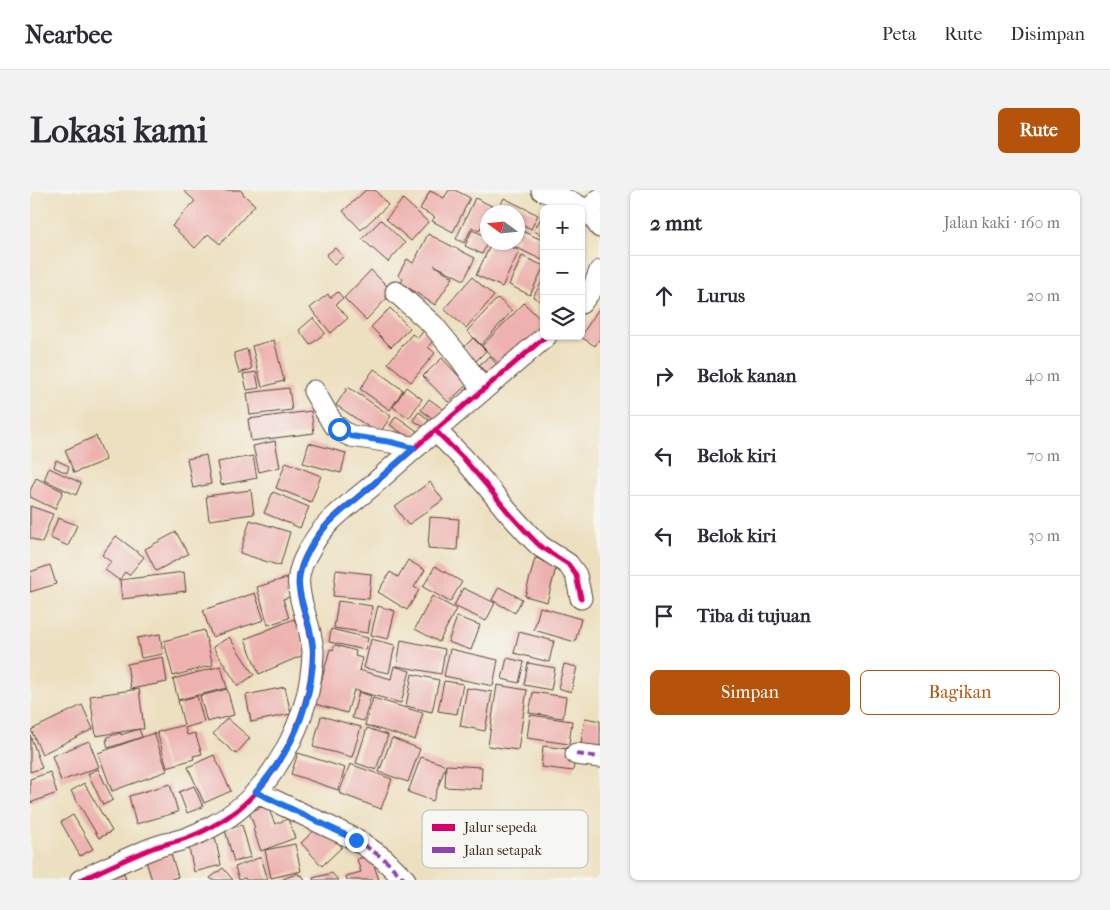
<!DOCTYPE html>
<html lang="id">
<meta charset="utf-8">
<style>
:root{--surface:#fff;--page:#f2f2f3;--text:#2b2b33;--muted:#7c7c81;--line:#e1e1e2;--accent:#b45309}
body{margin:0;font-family:"IM FELL French Canon",serif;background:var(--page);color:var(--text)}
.controls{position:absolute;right:15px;top:15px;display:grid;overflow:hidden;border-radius:8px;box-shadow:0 1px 4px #0004}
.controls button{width:45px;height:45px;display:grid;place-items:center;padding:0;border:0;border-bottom:1px solid var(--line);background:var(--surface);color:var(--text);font:25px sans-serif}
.compass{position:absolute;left:450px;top:15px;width:45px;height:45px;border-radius:50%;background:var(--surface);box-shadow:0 1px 4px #0004;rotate:285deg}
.stop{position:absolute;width:15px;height:15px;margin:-11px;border:4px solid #1a73e8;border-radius:50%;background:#fff}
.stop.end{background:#1a73e8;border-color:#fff;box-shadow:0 1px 5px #0008}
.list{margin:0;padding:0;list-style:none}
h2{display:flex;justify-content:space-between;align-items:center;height:65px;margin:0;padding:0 20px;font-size:21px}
h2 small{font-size:16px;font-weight:400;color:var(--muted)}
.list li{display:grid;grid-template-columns:32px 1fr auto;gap:15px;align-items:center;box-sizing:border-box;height:80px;padding:0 20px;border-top:1px solid var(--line)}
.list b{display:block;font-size:19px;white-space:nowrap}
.list em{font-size:16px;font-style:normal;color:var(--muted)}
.actions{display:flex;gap:10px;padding:15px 20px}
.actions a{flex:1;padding:11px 0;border:1px solid var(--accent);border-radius:8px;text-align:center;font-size:18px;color:var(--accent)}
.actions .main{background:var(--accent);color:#fff}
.icon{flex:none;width:28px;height:28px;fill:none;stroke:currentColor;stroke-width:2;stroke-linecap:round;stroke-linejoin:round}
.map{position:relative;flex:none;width:570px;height:690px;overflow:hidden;border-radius:8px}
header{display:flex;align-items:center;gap:30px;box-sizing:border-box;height:70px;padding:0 25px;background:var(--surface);border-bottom:1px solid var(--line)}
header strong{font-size:24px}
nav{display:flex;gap:28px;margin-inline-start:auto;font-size:18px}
.intro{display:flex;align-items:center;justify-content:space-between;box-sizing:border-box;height:120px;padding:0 30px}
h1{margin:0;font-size:35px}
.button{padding:12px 22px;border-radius:8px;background:var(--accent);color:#fff;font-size:18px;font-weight:700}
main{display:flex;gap:30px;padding:0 30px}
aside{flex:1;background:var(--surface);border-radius:8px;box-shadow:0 1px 4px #0004}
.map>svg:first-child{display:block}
.building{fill:#edb2af}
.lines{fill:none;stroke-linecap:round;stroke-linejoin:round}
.street-casing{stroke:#564536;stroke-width:23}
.street{stroke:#fff;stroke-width:21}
.quiet{stroke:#8e44ad;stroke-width:4;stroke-dasharray:8 4;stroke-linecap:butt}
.cycleway-casing{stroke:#f6f6f2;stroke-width:8}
.cycleway{stroke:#d6006c;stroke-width:5}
.route{stroke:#1a73e8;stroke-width:6}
.key{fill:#f6f6f2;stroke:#beb9b2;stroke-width:1}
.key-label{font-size:14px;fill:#3b2a1e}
</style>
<header>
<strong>Nearbee</strong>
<nav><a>Peta</a><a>Rute</a><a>Disimpan</a></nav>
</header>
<div class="intro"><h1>Lokasi kami</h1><a class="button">Rute</a></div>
<main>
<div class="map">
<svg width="570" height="690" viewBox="0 0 570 690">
<rect width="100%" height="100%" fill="#f6f6f2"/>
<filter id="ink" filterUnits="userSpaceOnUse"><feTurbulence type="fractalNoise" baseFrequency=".02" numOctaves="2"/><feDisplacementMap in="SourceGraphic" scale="10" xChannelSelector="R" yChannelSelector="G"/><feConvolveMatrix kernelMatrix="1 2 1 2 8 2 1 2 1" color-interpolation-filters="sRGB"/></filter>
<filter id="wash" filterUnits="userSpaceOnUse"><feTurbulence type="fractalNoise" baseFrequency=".0096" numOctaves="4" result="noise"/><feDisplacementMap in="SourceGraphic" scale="20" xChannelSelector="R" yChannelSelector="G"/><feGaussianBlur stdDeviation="1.12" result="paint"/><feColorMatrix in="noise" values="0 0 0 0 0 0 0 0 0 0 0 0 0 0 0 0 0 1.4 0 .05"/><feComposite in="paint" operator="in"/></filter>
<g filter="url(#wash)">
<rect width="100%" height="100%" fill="#ede0c0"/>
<g id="blocks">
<path class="building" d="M153 0H210L213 3V4L225 15 190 54 178 44 165 58 142 36 165 11Z
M336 0H345L358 15 331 40 313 21Z
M419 0H425L440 8 423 42 402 31 405 27 390 19 400 1 414 8Z
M445 8 462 16 459 22H458V25L449 41 442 37 434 53 426 49Z
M474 8 508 25 501 39 488 32V22H467Z
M373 9 398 32 381 51 356 29Z
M514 22V46L504 41Z
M351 30 375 53 358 72 332 49Z
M488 39 514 51V71L475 52H488Z
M442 40 458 47V52L452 64 435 56Z
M398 44 445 68 434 90 404 75 423 87 405 115 371 93 373 89 368 85 377 69 383 73 388 66H387Z
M462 52H472L489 61 472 97 446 85Z
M305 58 313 67 304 75 296 65Z
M492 66 514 76 500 105 479 95Z
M341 80 363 102 336 130 314 108Z
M442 87 464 106 436 138 414 119Z
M514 88V113L503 107Z
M308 102 313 108 306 114 318 128 301 143 280 118 298 104 300 108Z
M468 108 482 121 451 155 437 141Z
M494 113 514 133V138L473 178 452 156Z
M570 117V148L565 156 551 147V146Z
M360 118 380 138 361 157 341 137Z
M283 128 295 143 280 155 269 140Z
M395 139 406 147 398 157 405 163 381 192 358 173 382 144 388 148Z
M443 148 456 161 446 171 433 158Z
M244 150 254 191 232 197 222 156Z
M217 159 222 179 209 183 204 163Z
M460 166 470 179 459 187 449 175Z
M412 168 437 195 418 212 393 186Z
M344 179 373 200 360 220 330 199Z
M226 182 229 198 217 200 213 184Z
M318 197 361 226 349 244 306 215Z
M376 197 392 209 379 228 363 217Z
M259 198 262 220 220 225 217 203Z
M399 209 413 219 405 230 391 220Z
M281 221 284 243 221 251 218 229Z
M389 222 399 230 394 237 383 230Z
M366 226 387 241 381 249 360 235Z
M66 246 76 270 44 283 35 260Z
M245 251 250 277 229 282 223 256Z
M279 253 316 263 311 283 273 273Z
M176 265 181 294 163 298 157 269Z
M223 266 227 288 191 295 187 272Z
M26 270 39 276 37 283 24 277Z
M256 272 291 286 281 312 246 298Z
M19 278 51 293 46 305 14 290Z
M6 288 33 301 25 319 0 307V301Z
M400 292 413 310 378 335 365 317Z
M221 300 224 324 179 330 176 306Z
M243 302 279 317 270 338 234 323Z
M0 316 23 324 12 353 0 348Z
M400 327 429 329 427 360 398 358Z
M28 328 47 335 38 356 20 348Z
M220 330 260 342 250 376 210 363Z
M146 342 158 364 126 381 115 359Z
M86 346 114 367 99 385 95 382 89 390 75 380 81 372 72 365Z
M505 368 527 374 517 412 495 406Z
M378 370 395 380 384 397 389 400 377 420 348 402 360 382 368 387Z
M20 375 26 394 0 402V382Z
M405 376 432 392 420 412 393 397Z
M306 380 341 384 339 409 303 406Z
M154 382 156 401 92 409 90 390Z
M260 387 266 405 253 409 259 428 238 435 227 397Z
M469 397 492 409 485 423 462 410Z
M433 398 465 413 456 431 424 416Z
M225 403 234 430 182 447 173 420Z
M402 406 426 419 409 452 385 439Z
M308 411 342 416 338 443 304 438Z
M348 416 365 421 358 449 341 445Z
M510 417 551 429 545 452 504 440Z
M427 427 450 435 441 460 418 452Z
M264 429 278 463 229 484 215 449Z
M301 439 338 448 335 460 299 452Z
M174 440 183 475 143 486 134 451Z
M489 442 524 451 519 472 484 463Z
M130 444 133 464 111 468 107 448Z
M199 447 224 485 208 496 183 457Z
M341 449 365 455 359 483 334 478Z
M371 450 415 459 411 484 367 476Z
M305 455 326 461 325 466 332 468 329 480 361 489 364 476 380 481 371 513 324 500 317 523 285 514 300 459 303 460Z
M420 459 468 470 463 496 414 486Z
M133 467 137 492 101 499 97 474Z
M477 468 494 472 489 493 472 489Z
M498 473 525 478 521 500 494 495Z
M534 474 547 477 541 502 528 498Z
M191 476 197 498 148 510 143 489Z
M382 484 409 490 402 522 376 516Z
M414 491 433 494 427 524 408 521Z
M467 495 497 500 488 560 458 556Z
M255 497 261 524 221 532 216 505Z
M437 498 462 502 455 541 430 536Z
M109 499 114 539H109L112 547 78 558 76 550H78L77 547 91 543V545L109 539 66 546 60 506Z
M197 499 204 525 177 532 170 506Z
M329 502 341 506 334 531 322 528Z
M503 502 536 507 533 528 499 523Z
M167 506 174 532 155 538 157 545 165 543 172 564 163 566 164 569 137 577 127 542 154 535 148 511Z
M343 508 393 523 385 550 335 535Z
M52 515 63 539 12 564 1 540Z
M500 525 542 531 539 554 497 548Z
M291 526 331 537 322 567 283 557Z
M197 528 220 548 206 564 183 544Z
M555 528 570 531V563L550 559Z
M337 538 358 545 346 580 326 573Z
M124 543 137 581 82 601 68 563Z
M0 545 12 578 0 582Z
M362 548 390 559 378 592 349 582Z
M59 551 69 577 31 591 22 566Z
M513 556 546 560 543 581 511 577Z
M268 563 315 578 308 600 261 584Z
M184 565 201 601 174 613 158 577Z
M391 567 416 575 452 577 451 599 415 597 416 575 403 611 378 602Z
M320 574 362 589 351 619 309 603Z
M68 579 83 610 73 615 58 584Z
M20 582 27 603 0 613V589Z
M54 593 82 641 69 648 41 601Z
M140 594 148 622 106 634 99 606Z
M164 596 173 617 157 623 149 602Z
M237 615 245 634 258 629 265 648 231 661 223 639 225 638 219 622Z
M43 625 63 659 50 666 31 632Z
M291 634 312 657 292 676 271 653Z
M212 635 221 667 204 672 195 640Z
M185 647 191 675 164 682 158 653Z
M265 654 271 681 241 688 235 660Z
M139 657 148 687 139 690H122L114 665Z
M341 666 349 690H317L316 686 331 682 327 669Z
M231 667 238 690H216L215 688 209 690 205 677Z
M193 678 203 690H182L180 688Z
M94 683 96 690H75Z
M268 683 270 686 272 685 275 690H251Z
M302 683 308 690H283V688Z"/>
</g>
</g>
<g filter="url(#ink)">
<use href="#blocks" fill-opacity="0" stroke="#564536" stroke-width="1"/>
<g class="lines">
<defs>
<path id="street" d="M512 0 545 14 557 21 570 9
M557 21 564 28 570 37
M366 102 403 135 430 168 453 200
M551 113 564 96 570 81
M284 201 303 234 315 243 321 246 361 252 384 258
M405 240 434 269 457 296 478 322 500 346 510 356 538 374 546 385 551 408
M546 564 570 567
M226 602 327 650 354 669 375 690
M51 690C75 679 98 668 123 658 134 654 146 652 157 648 165 645 174 641 181 637 242 606 281 529 283 462 283 456 281 449 280 443 277 428 270 413 269 397 267 384 274 368 281 357 295 330 321 314 344 294 400 243 459 196 516 146"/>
</defs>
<use href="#street" class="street-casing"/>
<use href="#street" class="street"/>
<path class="quiet" d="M546 564 570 567
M226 602 327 650 354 669 375 690"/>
<defs>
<path id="cycleway" d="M405 240 434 269 457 296 478 322 500 346 510 356 538 374 546 385 551 408
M51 690C75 679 98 668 123 658 134 654 146 652 157 648 165 645 174 641 181 637 242 606 281 529 283 462 283 456 281 449 280 443 277 428 270 413 269 397 267 384 274 368 281 357 295 330 321 314 344 294 400 243 459 196 516 146"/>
</defs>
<use href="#cycleway" class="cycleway-casing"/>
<use href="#cycleway" class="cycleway"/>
</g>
</g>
<g class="lines" filter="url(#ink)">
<path class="route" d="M309 239 321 246 361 252 384 258C367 273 350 288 333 303 309 324 291 335 277 364 272 374 268 387 269 397 271 418 283 439 283 460 284 493 272 534 255 562 247 576 236 589 226 602L326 650"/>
</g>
<rect x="392" y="620" width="166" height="58" rx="8" class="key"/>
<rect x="402" y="634" width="23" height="7" fill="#d6006c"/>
<rect x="402" y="657" width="23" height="6" fill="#8e44ad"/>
<g class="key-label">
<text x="434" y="642">Jalur sepeda</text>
<text x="434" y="665">Jalan setapak</text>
</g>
</svg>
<div class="controls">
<button>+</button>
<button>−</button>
<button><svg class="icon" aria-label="layers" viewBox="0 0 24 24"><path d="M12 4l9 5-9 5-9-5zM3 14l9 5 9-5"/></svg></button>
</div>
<svg class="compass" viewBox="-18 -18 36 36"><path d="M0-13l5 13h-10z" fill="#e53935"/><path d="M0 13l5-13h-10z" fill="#7c7c81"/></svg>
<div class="stop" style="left:309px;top:239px"></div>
<div class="stop end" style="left:326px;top:650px"></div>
</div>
<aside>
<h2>2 mnt<small>Jalan kaki · 160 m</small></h2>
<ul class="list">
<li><svg class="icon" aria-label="ahead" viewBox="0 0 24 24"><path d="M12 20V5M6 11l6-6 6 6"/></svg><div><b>Lurus</b></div><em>20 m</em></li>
<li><svg class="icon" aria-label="right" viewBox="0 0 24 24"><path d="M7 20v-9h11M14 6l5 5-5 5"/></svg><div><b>Belok kanan</b></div><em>40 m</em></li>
<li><svg class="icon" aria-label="left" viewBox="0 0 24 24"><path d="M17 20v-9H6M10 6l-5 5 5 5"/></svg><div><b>Belok kiri</b></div><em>70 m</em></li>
<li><svg class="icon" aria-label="left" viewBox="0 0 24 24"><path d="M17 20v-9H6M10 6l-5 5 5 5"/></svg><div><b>Belok kiri</b></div><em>30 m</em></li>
<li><svg class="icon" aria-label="arrive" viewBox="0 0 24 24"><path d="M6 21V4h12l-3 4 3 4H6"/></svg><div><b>Tiba di tujuan</b></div></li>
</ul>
<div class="actions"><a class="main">Simpan</a><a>Bagikan</a></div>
</aside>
</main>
